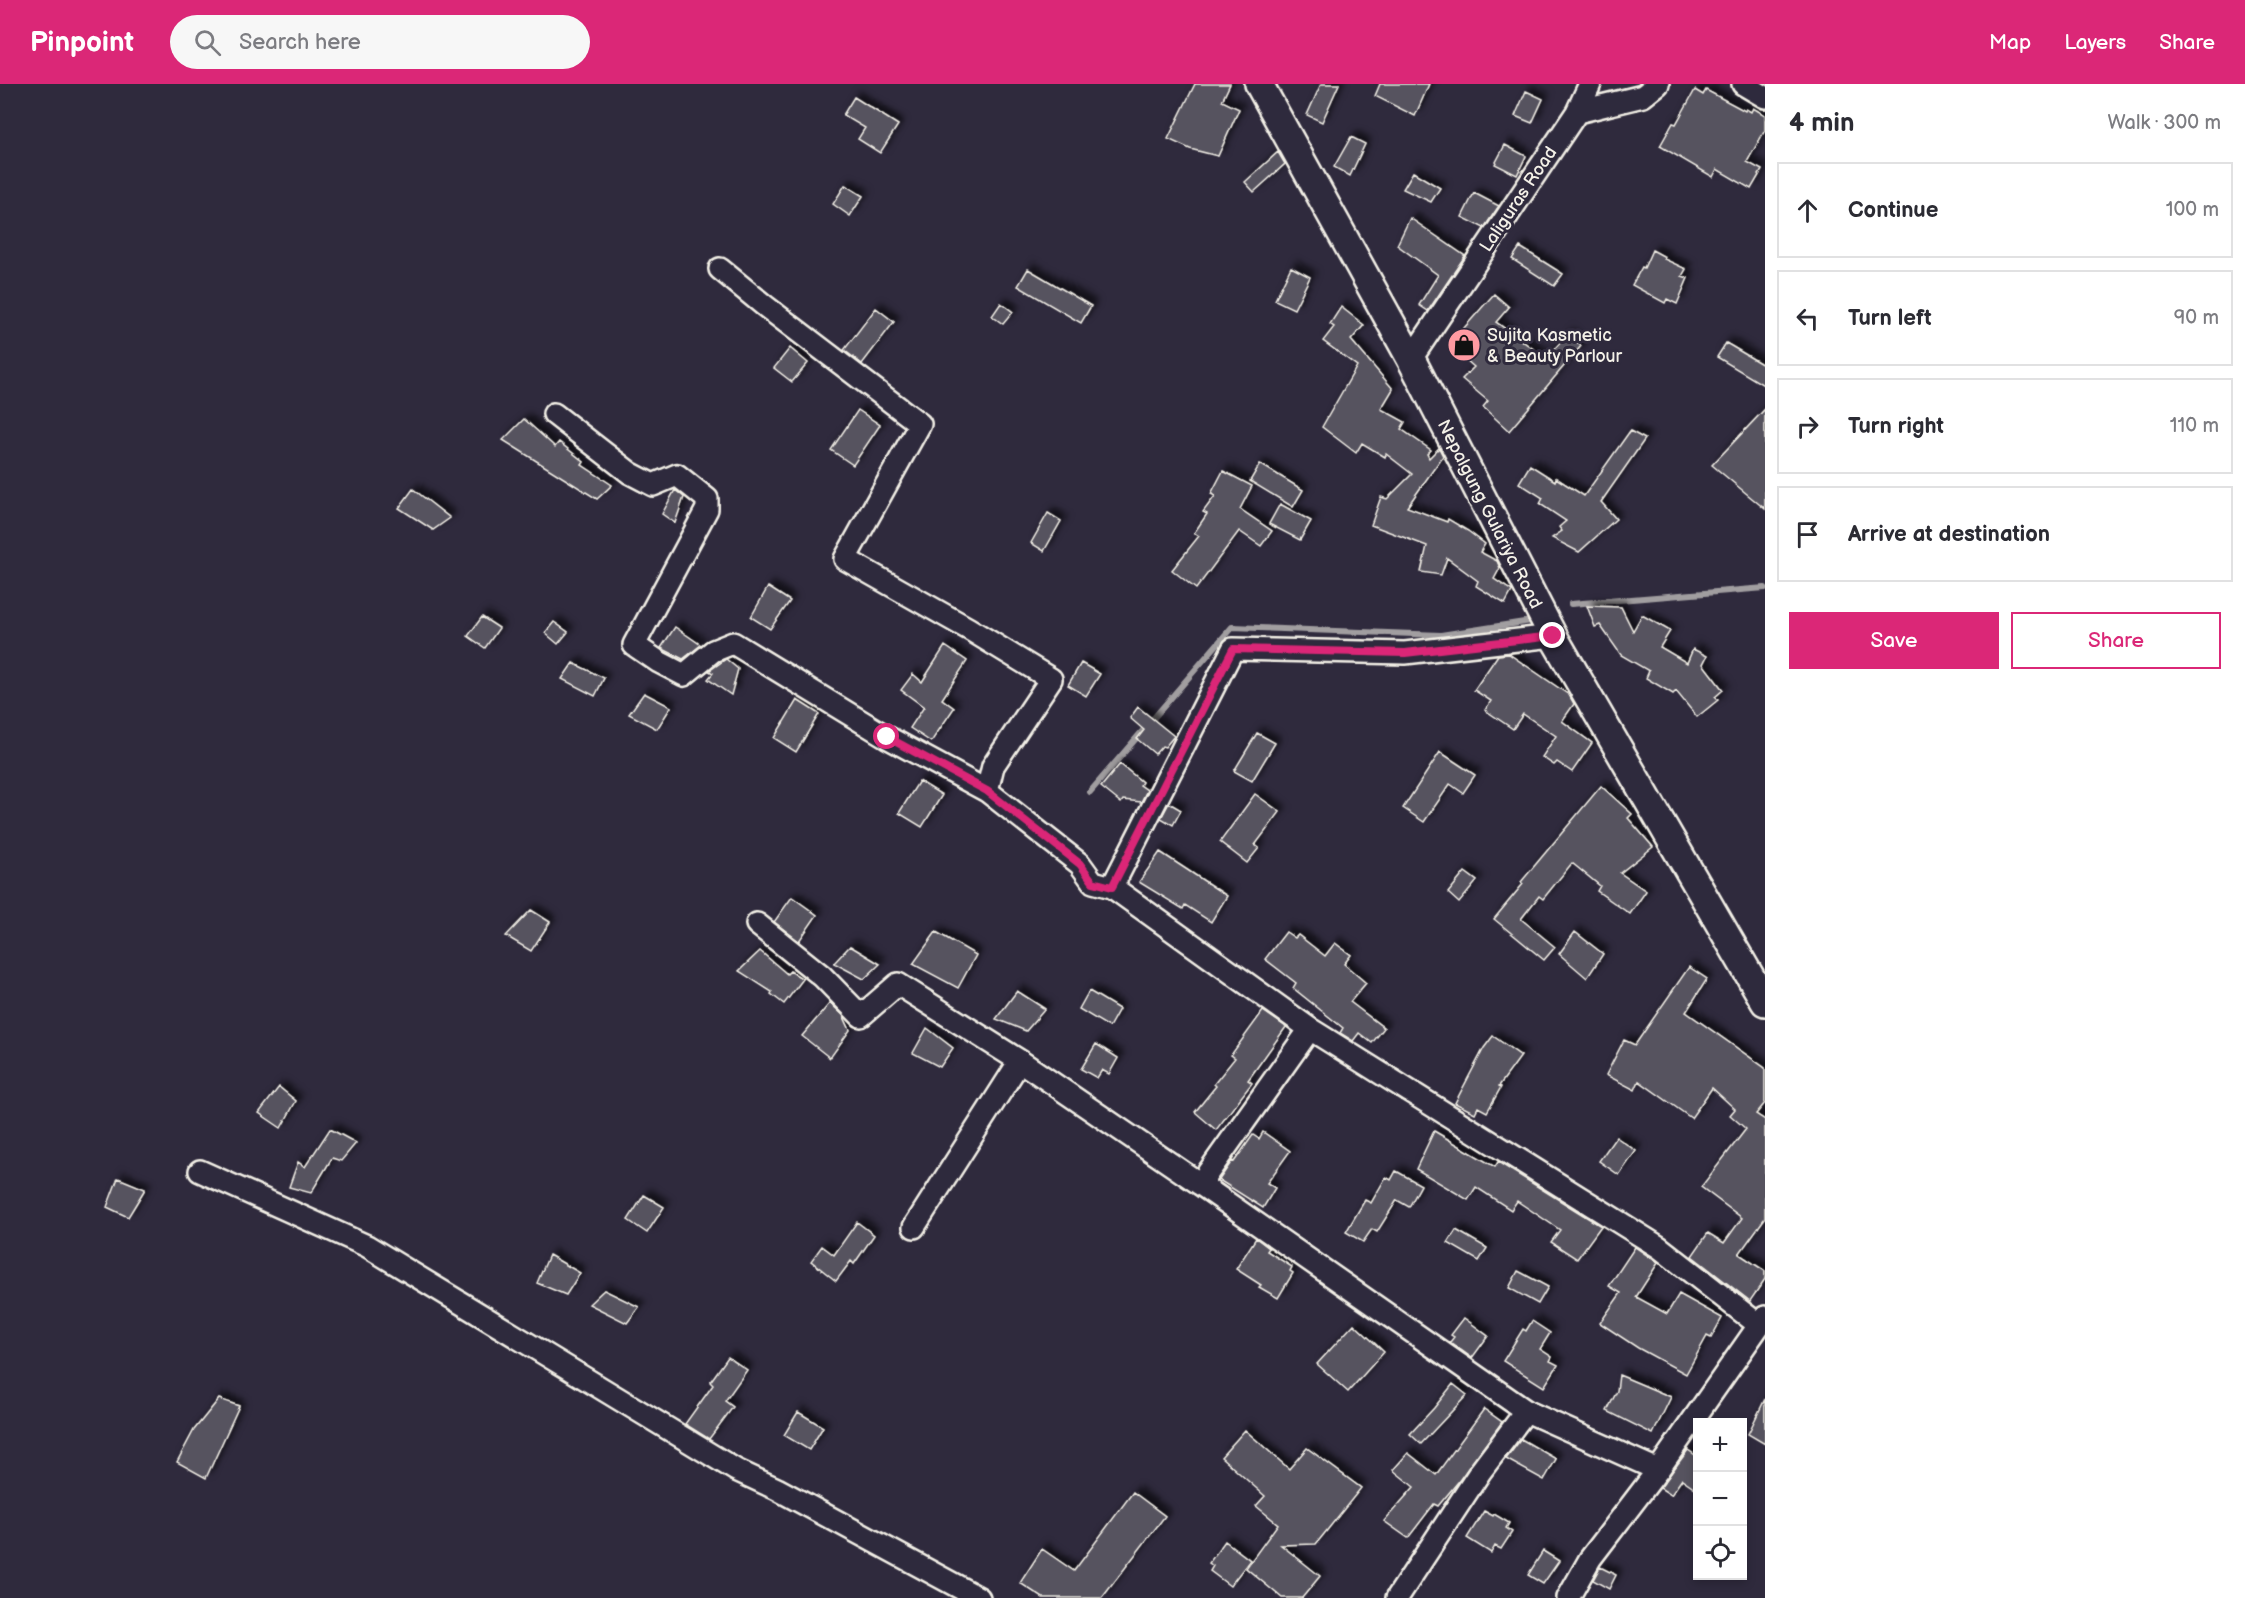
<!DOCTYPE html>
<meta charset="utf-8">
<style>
:root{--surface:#fff;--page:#f7f7f7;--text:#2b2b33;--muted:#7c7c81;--line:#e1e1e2;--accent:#db2777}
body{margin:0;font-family:"Balsamiq Sans",sans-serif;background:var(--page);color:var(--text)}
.controls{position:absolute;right:18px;bottom:18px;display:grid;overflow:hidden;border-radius:0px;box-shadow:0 3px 9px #0003}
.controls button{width:54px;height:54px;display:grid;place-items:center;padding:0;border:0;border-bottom:2px solid var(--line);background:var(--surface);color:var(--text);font:30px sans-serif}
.stop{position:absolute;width:18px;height:18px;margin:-14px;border:4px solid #db2777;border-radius:50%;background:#fff}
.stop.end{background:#db2777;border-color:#fff;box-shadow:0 2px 6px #0008}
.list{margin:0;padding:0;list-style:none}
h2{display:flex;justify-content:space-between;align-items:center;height:78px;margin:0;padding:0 24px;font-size:26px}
h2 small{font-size:20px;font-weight:400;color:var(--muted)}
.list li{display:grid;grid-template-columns:39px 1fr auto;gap:18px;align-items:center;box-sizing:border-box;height:96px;margin:0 12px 12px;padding:0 12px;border:2px solid var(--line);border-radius:0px}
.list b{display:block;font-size:22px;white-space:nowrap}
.list em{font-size:20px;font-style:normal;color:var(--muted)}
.actions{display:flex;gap:12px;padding:18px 24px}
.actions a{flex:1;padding:14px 0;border:2px solid var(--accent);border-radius:0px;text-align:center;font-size:21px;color:var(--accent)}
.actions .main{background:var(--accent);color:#fff}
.icon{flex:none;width:33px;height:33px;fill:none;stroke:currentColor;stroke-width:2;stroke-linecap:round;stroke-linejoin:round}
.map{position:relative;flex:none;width:1765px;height:1514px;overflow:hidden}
header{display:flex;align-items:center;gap:36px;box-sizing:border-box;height:84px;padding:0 30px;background:var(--accent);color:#fff}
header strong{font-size:28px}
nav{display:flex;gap:33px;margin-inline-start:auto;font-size:21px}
.search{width:420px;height:54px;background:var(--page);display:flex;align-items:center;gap:15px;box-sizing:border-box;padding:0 21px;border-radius:33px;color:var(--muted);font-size:22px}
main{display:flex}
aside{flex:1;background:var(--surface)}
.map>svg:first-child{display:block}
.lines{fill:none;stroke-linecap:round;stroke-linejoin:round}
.stream{stroke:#a19ea0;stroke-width:6}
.building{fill:#56525f;stroke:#f4f1e8;stroke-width:1.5;filter:url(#shadow)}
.minor-casing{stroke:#f4f1e8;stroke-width:26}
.major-casing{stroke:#f4f1e8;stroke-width:32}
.minor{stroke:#2f2a3d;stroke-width:21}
.major{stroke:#2f2a3d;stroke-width:27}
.route{stroke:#db2777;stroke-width:8}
.labels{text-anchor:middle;stroke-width:6;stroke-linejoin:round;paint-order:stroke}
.street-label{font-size:18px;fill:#f4f1e8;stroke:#2f2a3d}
.poi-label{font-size:18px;fill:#f4f1e8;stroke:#2f2a3d;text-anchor:start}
</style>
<header>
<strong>Pinpoint</strong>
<div class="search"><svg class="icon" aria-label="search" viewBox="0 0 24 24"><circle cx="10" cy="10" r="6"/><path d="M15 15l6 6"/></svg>Search here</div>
<nav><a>Map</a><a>Layers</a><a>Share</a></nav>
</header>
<main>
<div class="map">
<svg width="1765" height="1514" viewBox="0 0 1765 1514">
<defs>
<filter id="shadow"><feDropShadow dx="5.5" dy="-5.5" stdDeviation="3" flood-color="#0009"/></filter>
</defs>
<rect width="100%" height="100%" fill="#2f2a3d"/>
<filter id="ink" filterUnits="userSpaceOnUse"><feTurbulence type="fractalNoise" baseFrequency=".0167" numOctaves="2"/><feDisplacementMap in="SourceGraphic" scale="12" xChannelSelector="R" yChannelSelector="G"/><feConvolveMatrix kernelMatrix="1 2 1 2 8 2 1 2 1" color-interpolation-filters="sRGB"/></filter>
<g filter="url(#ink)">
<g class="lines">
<path class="stream" d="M1571 520 1765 504
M1090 708 1232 543 1441 551 1531 537"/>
</g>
<path class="building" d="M1195 0H1230L1222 17 1239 25 1218 72 1190 65 1168 55Z
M1321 0H1339L1322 38 1307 31Z
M1380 0H1429L1415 32 1375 12Z
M1695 6 1703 11 1706 6 1745 27 1746 25 1751 28 1753 24 1765 31V46L1747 78 1762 86 1751 105 1717 85 1713 93 1660 62 1673 39 1676 40Z
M1526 7 1543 15 1532 39 1515 32Z
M854 13 898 41 880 69 858 55 865 44 843 31Z
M1351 53 1365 60 1350 92 1334 83Z
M1505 61 1526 72 1517 91 1495 80Z
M1278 68 1285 80 1254 108 1245 98Z
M1413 88 1440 104 1431 118 1403 105Z
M845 101 863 112 850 132 833 120Z
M1474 109 1499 122 1484 144 1462 133Z
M1410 134 1465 172 1428 227 1419 221 1438 191 1397 161Z
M1520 163 1563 190 1554 202 1512 175Z
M1652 166 1665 173 1664 175 1686 185 1682 192 1688 194 1677 220 1667 215 1665 219 1632 201 1642 183 1644 184Z
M1291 183 1310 193 1294 225 1275 216Z
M1028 185 1091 222 1081 239 1018 202Z
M1494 210 1509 223 1496 238 1546 274 1568 250 1581 262 1509 347 1483 323 1488 317 1462 295 1474 283 1449 261Z
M1001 219 1013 228 1003 240 992 232Z
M1341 223 1364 241 1351 256 1393 305 1381 325 1405 338 1401 345 1431 366 1427 370 1429 374 1439 364 1443 372 1407 423 1447 438 1448 435 1468 447 1485 460 1480 468 1497 477 1500 484 1494 495 1512 507 1505 520 1476 502 1478 497 1447 474 1441 491 1421 488 1427 462 1371 441 1381 413 1387 415 1412 390 1386 370 1385 373 1362 359 1356 369 1322 343 1357 282 1323 257 1334 243 1330 240Z
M876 224 894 238 862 280 844 266Z
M1726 259 1765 282V302L1717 273Z
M790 264 808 279 792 298 774 284Z
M1765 325V425L1712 381Z
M858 326 880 341 853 381 831 366Z
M524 335 555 363 559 358 584 378 582 381 612 401 597 415 503 356Z
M1630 347 1645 355 1601 418 1616 435 1579 468 1552 454 1562 447 1559 443 1566 437 1540 420 1543 414 1519 399 1530 381 1555 397 1556 394 1584 412Z
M1260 380 1303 406 1293 423 1250 397Z
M1223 387 1252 402 1240 425 1272 447 1261 462 1239 447 1196 505 1172 486 1199 452 1194 449 1207 430 1203 428 1215 412 1211 410Z
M413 405 450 434 433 446 399 424Z
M675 406 684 413 675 439 662 430Z
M1280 420 1311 437 1300 456 1269 440Z
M1048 429 1061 437 1044 467 1031 459Z
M768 503 790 517 770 545 751 533Z
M1587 522 1621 523 1633 547 1642 531 1670 547 1660 563 1687 579 1693 565 1707 572 1703 580 1723 606 1715 613 1718 616 1697 633 1676 607 1673 610 1646 594 1649 587 1621 571 1600 541 1595 543Z
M482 533 499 544 485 564 468 552Z
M554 538 568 548 558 560 545 549Z
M675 543 701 561 683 575 661 564Z
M945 562 967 577 942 615 954 624 931 658 910 644 924 623 901 606 913 590 922 598Z
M1509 570 1569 611 1574 620 1562 637 1592 659 1572 688 1557 678 1554 681 1542 673 1556 652 1523 630 1513 645 1485 626 1491 617 1474 606 1498 571Z
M726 575 738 585 731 611 708 595 713 589 709 587Z
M573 579 604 594 595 612 562 595Z
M1081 579 1100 590 1086 612 1068 601Z
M644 609 671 623 657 645 629 630Z
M797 616 819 630 796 668 774 654Z
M1138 623 1174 652 1165 663 1162 662 1155 670 1137 655 1144 646 1130 634Z
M1257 649 1275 659 1252 697 1234 687Z
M1440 668 1475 691 1463 709 1450 700 1424 738 1403 724Z
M1120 680 1142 698 1140 701 1147 706 1141 718 1123 716 1121 719 1101 703Z
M919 697 942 711 922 743 899 729Z
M1601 702 1632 730 1628 734 1653 763 1620 789 1646 807 1630 830 1597 807 1600 802 1572 779 1543 815 1539 812 1521 835 1555 863 1544 876 1494 835 1523 800 1521 798Z
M1255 710 1280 728 1255 761 1259 764 1247 779 1220 758Z
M1169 719 1181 726 1173 741 1161 734Z
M1160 768 1227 812 1211 838 1185 821 1183 825 1139 798Z
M1465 788 1477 797 1459 819 1448 809Z
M792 813 817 831 799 857 774 838Z
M531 826 550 838 531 867 506 852Z
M936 848 976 871 958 904 913 880Z
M1286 848 1295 854 1298 851 1325 872 1335 859 1351 871 1344 880 1366 899 1350 918 1384 944 1372 959 1359 949 1353 957 1340 949 1343 944 1293 904 1296 899 1265 875Z
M1575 848 1603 870 1587 894 1559 870Z
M850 862 880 880 864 895 834 879Z
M760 867 787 890 790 887 803 895 784 920 771 910 772 908 739 887Z
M1689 883 1707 895 1686 928 1765 984V1019L1756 1030 1765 1036V1134L1739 1170 1765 1187V1195L1750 1217 1692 1172 1708 1149 1724 1159 1742 1134 1701 1103 1746 1045 1730 1031 1735 1025 1712 1004 1691 1034 1639 997 1635 1006 1606 991 1624 956 1635 961Z
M1017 907 1045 925 1026 947 996 935Z
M1089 907 1119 925 1109 943 1079 925Z
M830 919 843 931 850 946 830 974 802 952Z
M1263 927 1286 943 1251 992 1248 996 1252 999 1216 1046 1195 1028 1216 1002 1214 1000 1235 974 1231 971Z
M927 944 953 964 940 983 913 969Z
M1493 952 1521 972 1499 1002 1501 1003 1487 1028 1478 1023 1475 1029 1455 1019 1484 964Z
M1096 960 1118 974 1109 990 1102 986 1097 994 1081 985Z
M279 1003 296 1017 281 1044 259 1029Z
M330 1045 356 1059 341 1077 332 1074 311 1109 289 1103 298 1078 305 1083Z
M1434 1047 1495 1083 1498 1078 1601 1142 1577 1175 1551 1158 1560 1146 1517 1117 1511 1126 1476 1103 1468 1116 1416 1085Z
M1263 1048 1290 1067 1267 1099 1275 1104 1263 1124 1219 1096 1232 1077 1234 1078 1253 1051 1259 1055Z
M1616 1053 1636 1067 1619 1091 1599 1077Z
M1396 1087 1421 1101 1409 1123 1397 1116 1377 1148 1372 1145 1363 1158 1346 1148 1365 1116 1371 1119 1386 1093 1391 1096Z
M118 1094 145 1105 128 1133 107 1123Z
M644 1111 664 1123 647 1149 628 1136Z
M857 1138 874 1151 854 1180 851 1177 836 1197 811 1177 822 1162 834 1171Z
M1456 1146 1487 1164 1479 1177 1448 1159Z
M1256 1154 1269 1164 1267 1167 1292 1183 1290 1187 1293 1189 1278 1214 1259 1203 1261 1201 1236 1185Z
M1635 1163 1658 1179 1636 1213 1667 1230 1679 1210 1722 1234 1711 1254 1707 1252 1686 1290 1638 1264 1600 1239 1621 1209 1609 1202Z
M549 1171 580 1189 566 1211 537 1199Z
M1518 1187 1548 1203 1538 1220 1509 1204Z
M604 1206 639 1223 627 1239 589 1220Z
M1464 1234 1488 1252 1472 1274 1450 1258 1454 1253 1451 1251Z
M1532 1237 1550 1249 1540 1265 1552 1273 1550 1277 1558 1281 1544 1303 1503 1277 1523 1245 1526 1247Z
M1354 1240 1384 1268 1348 1308 1317 1280Z
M728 1273 747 1286 725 1317 733 1323 709 1355 685 1340 713 1301 710 1298Z
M1619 1291 1671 1313 1653 1350 1607 1327 1617 1307Z
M1453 1300 1467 1311 1421 1360 1410 1350 1434 1324Z
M219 1315 239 1322 206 1394 177 1378 194 1346Z
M1765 1315V1360L1748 1350Z
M1484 1325 1502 1338 1458 1398 1438 1422 1434 1420 1408 1454 1384 1437 1414 1403 1393 1386 1408 1369 1436 1391Z
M798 1328 823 1343 809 1366 784 1351Z
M1245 1346 1289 1385 1307 1364 1361 1404 1316 1460 1281 1461 1320 1492 1302 1514H1282L1246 1484 1278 1440 1256 1422 1265 1412 1221 1373Z
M1521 1355 1556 1375 1544 1396 1506 1375Z
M1688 1366 1698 1373V1406L1682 1395 1671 1411 1660 1404Z
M1133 1408 1165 1432 1102 1514H1043L1020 1499 1042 1465 1074 1487Z
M1484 1427 1493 1432 1494 1430 1509 1439 1506 1444 1512 1448 1501 1465 1495 1462 1491 1469 1467 1454Z
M1225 1457 1250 1476 1230 1502 1210 1487 1213 1482 1209 1479Z
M1543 1467 1559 1477 1543 1500 1528 1491Z
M1600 1483 1616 1491 1609 1505 1593 1496Z"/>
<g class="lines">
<defs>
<path id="minor" d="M1743 0 1765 13
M1577 28 1590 0
M720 185 765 222 920 340 845 475 969 545 1051 595 993 682 987 707
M1411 275 1577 28 1643 12 1658 0
M554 330 630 389 653 401 677 391 707 415V425L634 561 659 578 684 591 713 567 733 559 887 653 987 707 1080 780 1093 798 1112 803
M1553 552 1405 569 1233 565 1112 803 1310 945 1200 1100 1526 1327 1658 1386
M757 840 822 892 861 932 898 900 1020 977 1200 1100
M1310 945 1659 1163 1759 1241
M200 1087 367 1162 736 1386 777 1405 979 1514
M914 1143 1020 977
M1397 1514 1480 1388 1526 1327
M1568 1514 1590 1475 1658 1386 1765 1233"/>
<path id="major" d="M1259 0 1411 275 1553 552 1765 918"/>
</defs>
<use href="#minor" class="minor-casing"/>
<use href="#major" class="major-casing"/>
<use href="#minor" class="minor"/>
<use href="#major" class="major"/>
</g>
</g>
<g class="lines" filter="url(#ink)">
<path class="route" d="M887 653 987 707 1080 780 1093 798 1112 803 1233 565 1405 569 1553 552"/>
</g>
<defs>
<symbol id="shop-disc" viewBox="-11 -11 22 22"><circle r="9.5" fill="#ff9aa2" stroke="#2f2a3d"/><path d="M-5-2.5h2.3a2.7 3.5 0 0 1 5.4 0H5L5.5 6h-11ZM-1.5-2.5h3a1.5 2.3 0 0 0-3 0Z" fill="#111"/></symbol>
</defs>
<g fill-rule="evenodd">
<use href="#shop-disc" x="1445" y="242" width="38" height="38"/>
</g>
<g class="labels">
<g class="street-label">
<text transform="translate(1518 115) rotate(-56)" y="6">Laliguras Road</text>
<text transform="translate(1490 430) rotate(63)" y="6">Nepalgung Gulariya Road</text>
</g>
<g class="poi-label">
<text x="1487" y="257">Sujita Kasmetic<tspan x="1487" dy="21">&amp; Beauty Parlour</tspan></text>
</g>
</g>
</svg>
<div class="controls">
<button>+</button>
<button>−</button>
<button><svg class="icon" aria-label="locate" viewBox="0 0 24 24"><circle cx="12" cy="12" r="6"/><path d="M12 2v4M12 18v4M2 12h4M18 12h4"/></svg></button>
</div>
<div class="stop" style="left:887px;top:653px"></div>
<div class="stop end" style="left:1553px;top:552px"></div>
</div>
<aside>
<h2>4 min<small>Walk · 300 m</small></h2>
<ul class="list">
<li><svg class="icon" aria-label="ahead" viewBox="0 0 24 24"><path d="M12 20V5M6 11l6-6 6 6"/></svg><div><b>Continue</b></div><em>100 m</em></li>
<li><svg class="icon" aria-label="left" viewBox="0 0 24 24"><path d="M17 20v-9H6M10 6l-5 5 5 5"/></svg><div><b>Turn left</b></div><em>90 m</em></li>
<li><svg class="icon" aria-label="right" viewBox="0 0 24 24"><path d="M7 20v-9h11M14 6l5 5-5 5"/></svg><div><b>Turn right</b></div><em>110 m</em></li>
<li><svg class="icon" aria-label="arrive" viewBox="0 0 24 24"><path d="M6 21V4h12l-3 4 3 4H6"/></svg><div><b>Arrive at destination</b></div></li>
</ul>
<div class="actions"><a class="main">Save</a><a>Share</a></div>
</aside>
</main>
